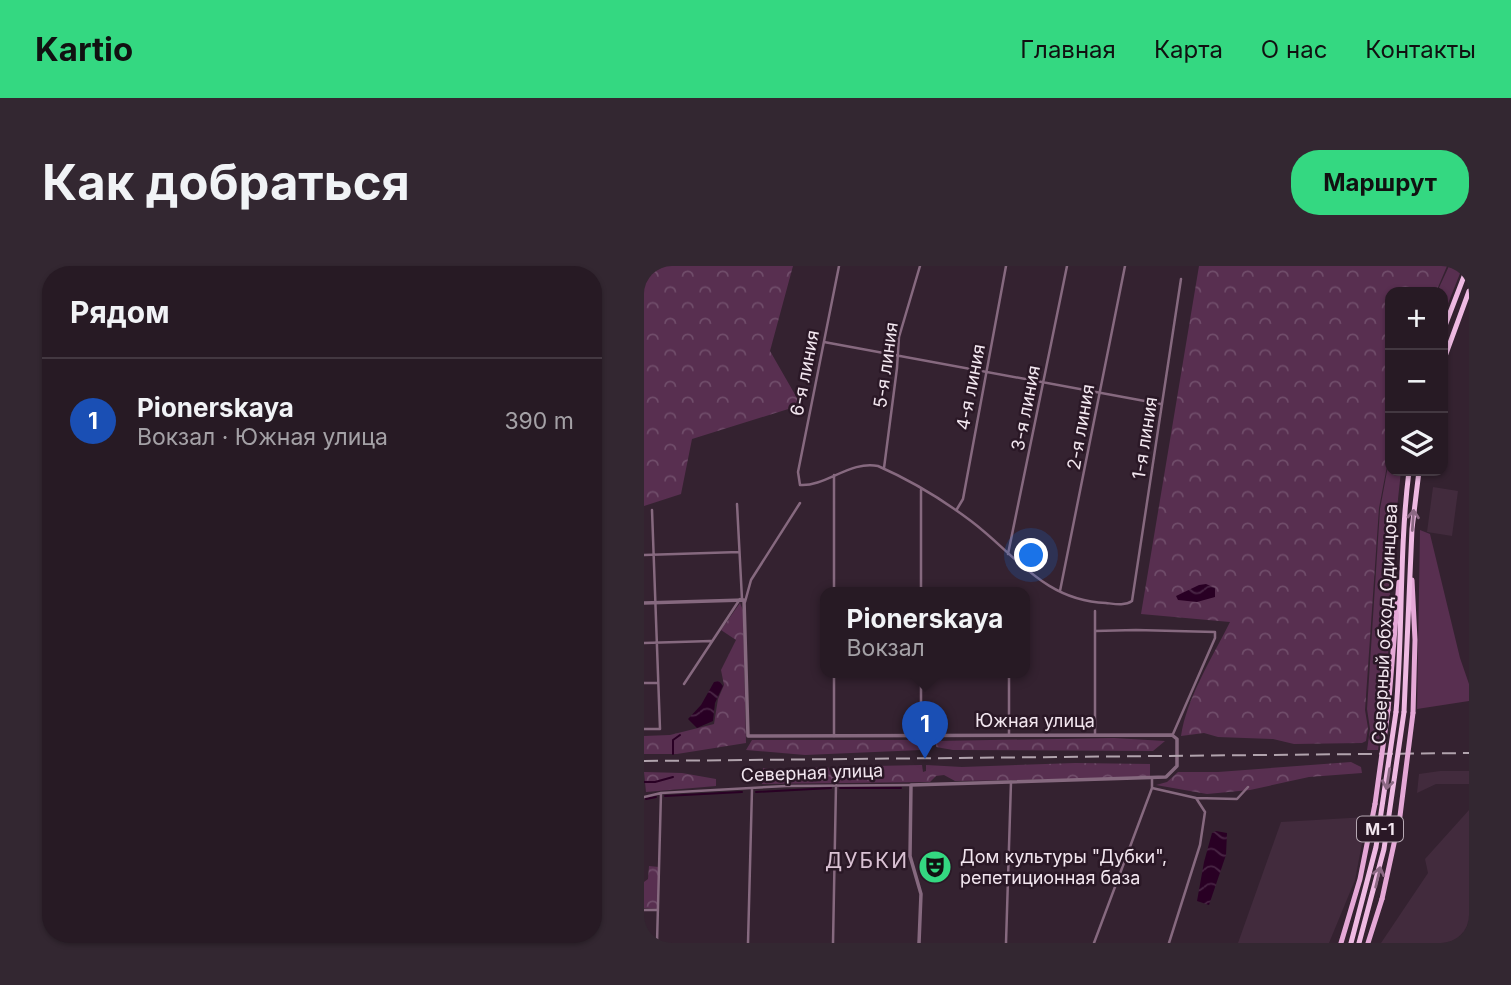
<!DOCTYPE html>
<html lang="ru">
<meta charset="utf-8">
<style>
:root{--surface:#271a24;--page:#332731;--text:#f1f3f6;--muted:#a4a1a6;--line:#433841;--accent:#34d881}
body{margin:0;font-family:Inter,sans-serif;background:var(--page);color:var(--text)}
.controls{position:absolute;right:21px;top:21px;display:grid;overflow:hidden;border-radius:14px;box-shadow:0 2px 5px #0004}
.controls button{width:63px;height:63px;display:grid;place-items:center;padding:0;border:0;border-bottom:2px solid var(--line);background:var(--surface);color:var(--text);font:35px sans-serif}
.you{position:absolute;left:388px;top:290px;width:24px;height:24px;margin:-18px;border:5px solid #fff;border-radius:50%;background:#1a73e8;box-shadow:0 0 0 10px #1a73e833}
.badge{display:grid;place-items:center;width:46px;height:46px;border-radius:50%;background:var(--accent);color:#fff;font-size:23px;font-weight:700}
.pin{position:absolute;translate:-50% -58px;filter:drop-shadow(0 2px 4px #0008)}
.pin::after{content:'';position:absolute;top:37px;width:24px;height:21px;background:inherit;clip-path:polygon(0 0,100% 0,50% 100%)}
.popup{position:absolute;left:176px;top:321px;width:210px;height:91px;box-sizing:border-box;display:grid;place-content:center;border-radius:14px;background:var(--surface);filter:drop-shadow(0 2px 5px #0005);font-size:23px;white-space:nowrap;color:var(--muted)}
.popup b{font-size:26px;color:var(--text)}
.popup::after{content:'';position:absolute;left:50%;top:100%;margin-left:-14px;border:14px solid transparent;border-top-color:var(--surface)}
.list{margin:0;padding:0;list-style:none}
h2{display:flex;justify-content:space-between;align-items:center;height:91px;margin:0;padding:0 28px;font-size:30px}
h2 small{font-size:23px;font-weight:400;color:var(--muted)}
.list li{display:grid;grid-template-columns:46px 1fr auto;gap:21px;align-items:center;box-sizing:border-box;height:126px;padding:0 28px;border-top:2px solid var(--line)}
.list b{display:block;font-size:26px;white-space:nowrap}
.list p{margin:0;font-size:23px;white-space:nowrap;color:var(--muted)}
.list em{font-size:23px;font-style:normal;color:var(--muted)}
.icon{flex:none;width:38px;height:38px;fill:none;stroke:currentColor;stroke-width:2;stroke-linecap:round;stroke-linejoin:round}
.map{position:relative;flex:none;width:825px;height:677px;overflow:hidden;border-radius:28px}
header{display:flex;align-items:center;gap:42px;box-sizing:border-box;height:98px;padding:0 35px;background:var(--accent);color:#111}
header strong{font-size:33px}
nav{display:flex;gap:38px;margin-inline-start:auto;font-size:24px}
.intro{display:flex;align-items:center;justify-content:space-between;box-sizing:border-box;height:168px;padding:0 42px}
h1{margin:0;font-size:49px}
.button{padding:18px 32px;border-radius:28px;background:var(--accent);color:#111;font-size:24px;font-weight:700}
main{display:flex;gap:42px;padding:0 42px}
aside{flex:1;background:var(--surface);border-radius:28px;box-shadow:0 2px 5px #0004}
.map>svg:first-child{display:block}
.built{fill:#422b3d}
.grass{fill:#582f50}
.forest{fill:url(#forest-crowns)}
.water{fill:url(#water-waves)}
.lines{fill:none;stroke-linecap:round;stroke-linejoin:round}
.stream{stroke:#290024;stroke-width:2}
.minor{stroke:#86697f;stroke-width:2.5}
.tertiary{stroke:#86697f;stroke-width:3.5}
.primary{stroke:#e5a8d7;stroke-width:5}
.trunk{stroke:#efbae3;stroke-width:5}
.rail{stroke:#b1a3ad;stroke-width:2;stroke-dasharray:14 7;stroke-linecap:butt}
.primary-bridge{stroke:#e5a8d7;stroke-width:5}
.trunk-bridge{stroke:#efbae3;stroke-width:5}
.oneway{stroke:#8c6984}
.labels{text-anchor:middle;stroke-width:5;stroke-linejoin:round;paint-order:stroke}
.shield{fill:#2a1826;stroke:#b6a8b3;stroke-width:2}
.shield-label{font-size:16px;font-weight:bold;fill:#f2e6ef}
.street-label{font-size:18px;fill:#f2e6ef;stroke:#2a1826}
.poi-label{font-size:18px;fill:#f2e6ef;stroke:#2a1826;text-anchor:start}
.quarter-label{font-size:21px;letter-spacing:2px;fill:#dac2d4;stroke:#2a1826}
</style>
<header>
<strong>Kartio</strong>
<nav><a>Главная</a><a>Карта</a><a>О нас</a><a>Контакты</a></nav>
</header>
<div class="intro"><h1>Как добраться</h1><a class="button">Маршрут</a></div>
<main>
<aside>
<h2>Рядом<small></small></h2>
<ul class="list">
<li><span class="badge" style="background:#1a4fb4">1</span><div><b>Pionerskaya</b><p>Вокзал · Южная улица</p></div><em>390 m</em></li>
</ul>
</aside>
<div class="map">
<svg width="825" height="677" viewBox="0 0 825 677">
<defs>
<pattern id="forest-crowns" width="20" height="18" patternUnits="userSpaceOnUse" patternTransform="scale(1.75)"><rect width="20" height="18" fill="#582f50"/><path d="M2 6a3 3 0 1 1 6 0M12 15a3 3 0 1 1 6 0" fill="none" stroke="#704d6a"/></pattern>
<pattern id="water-waves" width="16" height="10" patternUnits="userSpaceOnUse" patternTransform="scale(1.75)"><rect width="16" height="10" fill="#290024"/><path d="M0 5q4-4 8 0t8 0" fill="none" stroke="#482544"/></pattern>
</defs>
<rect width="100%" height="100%" fill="#342230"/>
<path class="built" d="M789 221 814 225 808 270 783 266Z
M796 505H825V518H792L773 527 775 508Z
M825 544V677H737L784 607 781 593Z
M723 551 711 614 685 677H594L637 556Z"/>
<path class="grass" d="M805 0H819L799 50V26H793Z
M746 189V205H757L747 299 744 392 741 413H735L734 426 741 427 739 440 732 438 731 442 734 448 738 450 734 484H723L726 463 723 443 736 243Z
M776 264 786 268 816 392 825 418V435L773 443Z"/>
<path class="forest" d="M0 0H149L126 85 157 139 48 173 37 228 0 240Z
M555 0H803L792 26H746V71L743 74 746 91V184L735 242 721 444 724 462 722 475 718 477 650 478 629 473 574 471 560 467 537 470C542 433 569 390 586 356L497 348Z
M96 337 99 344 102 477 33 488H0V470L26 469 70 458 74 433 80 419 77 404 92 374 77 364Z
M470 472 521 475 509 485 309 484 292 481V475Z
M108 474H277V484L161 489 102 484Z
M707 496 717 501 718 507 665 511 606 524 563 528 512 519 523 516 534 506H574Z
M431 497 506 498V512L311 515 300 509 292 510 286 516 118 518 119 502 135 504 184 501 188 511 198 507V501H220L221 505H230V500L278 499 279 506 282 505V499L318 501Z
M0 506 38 507 72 513V520L2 526Z
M5 600 15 601 14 643 0 642V616L4 613Z"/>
<path class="water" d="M562 318 571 322V331L553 336 534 334 532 330 555 319Z
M75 415 79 420 71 437 69 455 53 462 44 453 57 439 70 416Z
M572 565 583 567 582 589 565 639 553 635 560 596 568 567Z"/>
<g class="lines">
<path class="stream" d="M29 488V474L36 469
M0 516H11L29 511
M196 522H257
M112 526 187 522
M21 530 98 526
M2 533 12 531"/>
<path class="minor" d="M195 0 154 206 156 219C181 221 207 194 234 200 266 214 299 234 327 255 371 288 400 335 462 337 471 338 481 340 488 335L537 13
M180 76 517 138
M240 202 253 102 255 71 276 0
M93 238 98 333
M313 243 319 233 362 0
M364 288 423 0
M0 289 95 286
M416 325 481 0
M190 327V209
M277 327V224
M101 336 107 314 156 237
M451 345V468
M451 365 492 364 571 366V372L529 468
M0 377 67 375
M365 407V469
M0 417H14
M40 418 96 333
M0 463H16L8 244
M190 470V407
M277 470V407
M508 522 552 532 561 546 556 579 525 677
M0 531 17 527 142 520 266 519
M552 532 593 533 604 521
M0 644H14
M13 677 17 527
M104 677 108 523
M189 677 192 519
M362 677 367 516
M450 677 508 522V513"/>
<path class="tertiary" d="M0 337 100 334 104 470 528 469 533 473V500L522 511 267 519 266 590 277 628 275 677"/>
<path class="primary" d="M768 314 771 374 769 447
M744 444 755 316
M697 677 716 613 731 538
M724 677 738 633"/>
<path class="trunk" d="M799 65 824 0
M799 96 825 25
M752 446C759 365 755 285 765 205
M760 446 768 263 775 205"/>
<path class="rail" d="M0 495 825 487"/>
<path class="primary-bridge" d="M731 538 744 444
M738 633 756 550 769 447"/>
<path class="trunk-bridge" d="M707 677 732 581 752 446
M715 677 740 583 760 446"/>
</g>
<defs><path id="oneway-shaft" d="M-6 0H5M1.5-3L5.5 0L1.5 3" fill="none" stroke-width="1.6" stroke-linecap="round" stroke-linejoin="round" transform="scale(1.75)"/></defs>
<g class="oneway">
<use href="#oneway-shaft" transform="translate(769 254) rotate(-86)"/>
<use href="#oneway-shaft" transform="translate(744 513) rotate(99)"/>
<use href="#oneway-shaft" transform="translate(734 611) rotate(-77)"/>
</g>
<defs>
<symbol id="theatre-disc" viewBox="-11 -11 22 22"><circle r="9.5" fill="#34d881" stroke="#2a1826"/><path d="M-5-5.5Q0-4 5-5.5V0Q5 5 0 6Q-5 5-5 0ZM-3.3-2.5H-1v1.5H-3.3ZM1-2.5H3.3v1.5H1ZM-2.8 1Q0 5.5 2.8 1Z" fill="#111"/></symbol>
</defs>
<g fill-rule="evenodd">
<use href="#theatre-disc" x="272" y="582" width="38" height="38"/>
</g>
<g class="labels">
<rect class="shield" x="713" y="550.5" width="46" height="25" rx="5"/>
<g class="shield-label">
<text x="736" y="569">М-1</text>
</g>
<g class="street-label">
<text transform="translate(242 99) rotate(-82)" y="6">5-я линия</text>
<text transform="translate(161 107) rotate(-79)" y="6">6-я линия</text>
<text transform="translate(327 121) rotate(-79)" y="6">4-я линия</text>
<text transform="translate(382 142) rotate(-79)" y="6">3-я линия</text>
<text transform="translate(437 161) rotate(-80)" y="6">2-я линия</text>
<text transform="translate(501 172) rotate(-81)" y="6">1-я линия</text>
<text transform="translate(741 358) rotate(-87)" y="6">Северный обход Одинцова</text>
<text x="391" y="461">Южная улица</text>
<text transform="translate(168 507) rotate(-2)" y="6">Северная улица</text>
</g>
<g class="poi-label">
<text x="316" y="597">Дом культуры "Дубки",<tspan x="316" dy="21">репетиционная база</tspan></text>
</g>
<g class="quarter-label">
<text x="223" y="602">ДУБКИ</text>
</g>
</g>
</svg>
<div class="controls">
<button>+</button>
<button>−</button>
<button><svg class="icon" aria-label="layers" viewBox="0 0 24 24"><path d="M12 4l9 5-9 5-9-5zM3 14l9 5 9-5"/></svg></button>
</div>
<div class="you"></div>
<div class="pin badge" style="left:281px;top:493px;background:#1a4fb4">1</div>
<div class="popup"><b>Pionerskaya</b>Вокзал</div>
</div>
</main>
